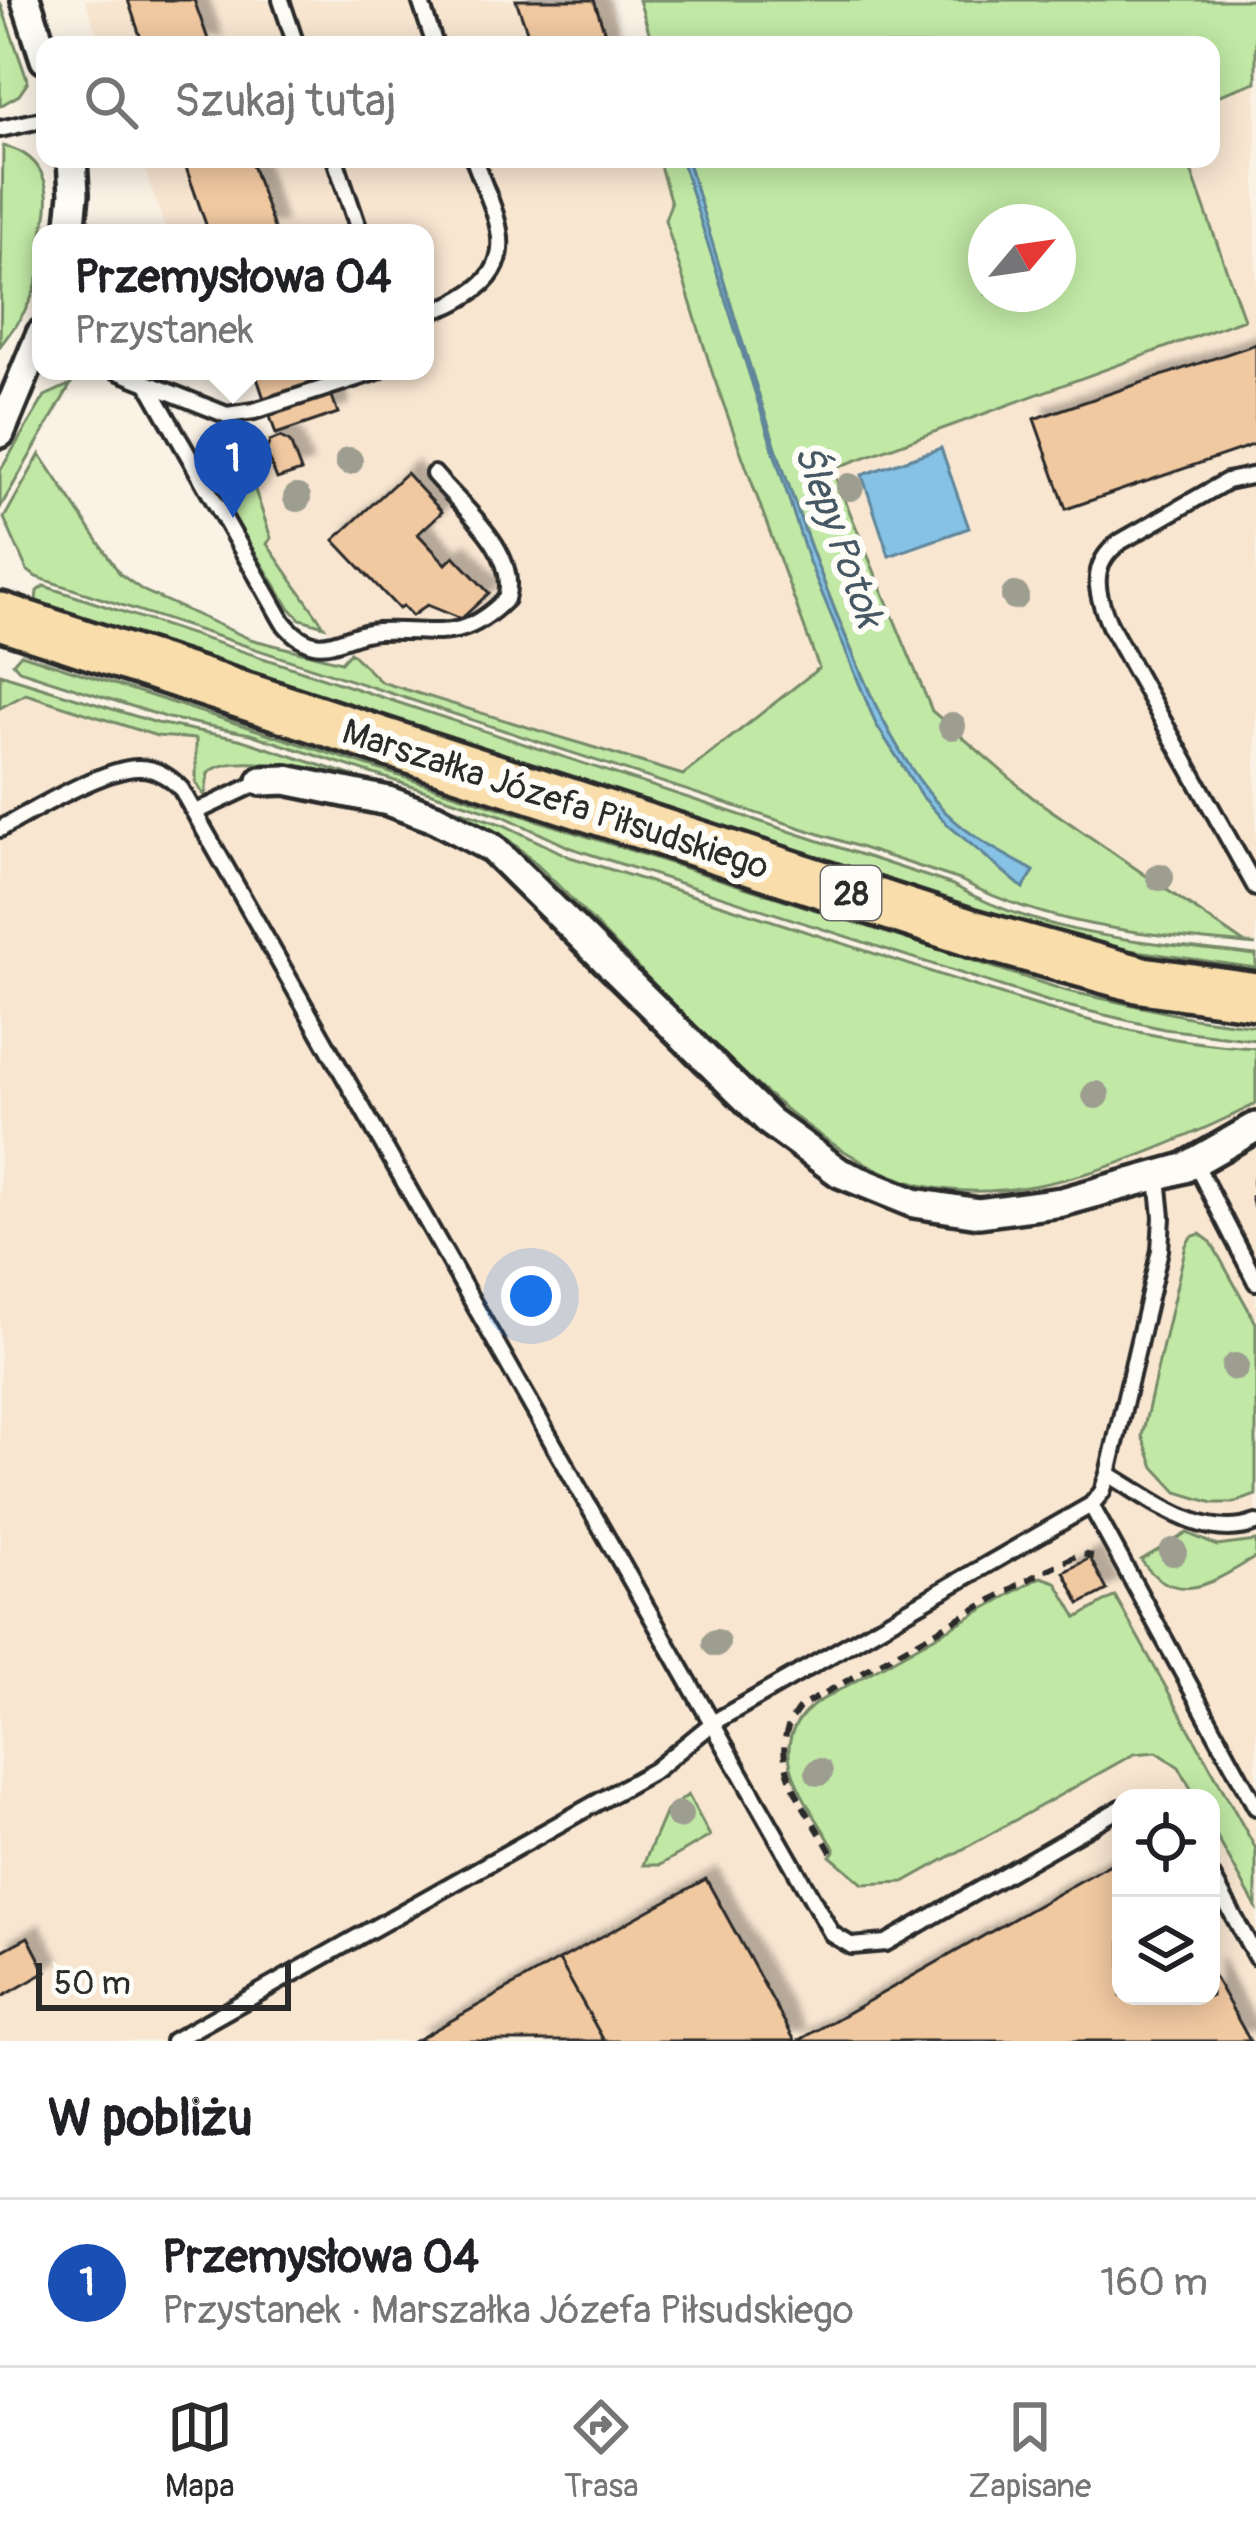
<!DOCTYPE html>
<html lang="pl">
<meta charset="utf-8">
<style>
:root{--surface:#fff;--page:#f6f6f6;--text:#202124;--muted:#757577;--line:#e0e0e0;--accent:#2b2b2b}
body{margin:0;font-family:Pangolin,sans-serif;background:var(--page);color:var(--text)}
.controls{position:absolute;right:36px;bottom:36px;display:grid;overflow:hidden;border-radius:24px;box-shadow:0 6px 30px #0003}
.controls button{width:108px;height:108px;display:grid;place-items:center;padding:0;border:0;border-bottom:3px solid var(--line);background:var(--surface);color:var(--text);font:60px sans-serif}
.compass{position:absolute;left:968px;top:204px;width:108px;height:108px;border-radius:50%;background:var(--surface);box-shadow:0 6px 30px #0003;rotate:61deg}
.scale{position:absolute;left:36px;bottom:30px;width:255px;box-sizing:border-box;padding-left:12px;border:6px solid #2b2b2b;border-top:0;font-size:33px;line-height:42px;white-space:nowrap;color:#2b2b2b;-webkit-text-stroke:9px #fdfcf7;paint-order:stroke}
.you{position:absolute;left:531px;top:1296px;width:42px;height:42px;margin:-30px;border:9px solid #fff;border-radius:50%;background:#1a73e8;box-shadow:0 0 0 18px #1a73e833}
.badge{display:grid;place-items:center;width:78px;height:78px;border-radius:50%;background:var(--accent);color:#fff;font-size:39px;font-weight:700}
.pin{position:absolute;translate:-50% -99px;filter:drop-shadow(0 3px 6px #0008)}
.pin::after{content:'';position:absolute;top:63px;width:42px;height:36px;background:inherit;clip-path:polygon(0 0,100% 0,50% 100%)}
.popup{position:absolute;left:32px;top:224px;width:402px;height:156px;box-sizing:border-box;display:grid;place-content:center;border-radius:24px;background:var(--surface);filter:drop-shadow(0 3px 9px #0005);font-size:39px;white-space:nowrap;color:var(--muted)}
.popup b{font-size:45px;color:var(--text)}
.popup::after{content:'';position:absolute;left:50%;top:100%;margin-left:-24px;border:24px solid transparent;border-top-color:var(--surface)}
.list{margin:0;padding:0;list-style:none}
h2{display:flex;justify-content:space-between;align-items:center;height:156px;margin:0;padding:0 48px;font-size:51px}
h2 small{font-size:39px;font-weight:400;color:var(--muted)}
.list li{display:grid;grid-template-columns:78px 1fr auto;gap:36px;align-items:center;box-sizing:border-box;height:168px;padding:0 48px;border-top:3px solid var(--line)}
.list b{display:block;font-size:45px;white-space:nowrap}
.list p{margin:0;font-size:39px;white-space:nowrap;color:var(--muted)}
.list em{font-size:39px;font-style:normal;color:var(--muted)}
.icon{flex:none;width:66px;height:66px;fill:none;stroke:currentColor;stroke-width:2;stroke-linecap:round;stroke-linejoin:round}
.map{position:relative;flex:none;width:1256px;height:2041px;overflow:hidden}
.search{position:absolute;background:var(--surface);box-shadow:0 6px 30px #0003;left:36px;right:36px;top:36px;height:132px;display:flex;align-items:center;gap:30px;box-sizing:border-box;padding:0 42px;border-radius:24px;color:var(--muted);font-size:45px}
.sheet{height:324px;background:var(--surface)}
nav{display:flex;justify-content:space-around;align-items:center;box-sizing:border-box;height:168px;border-top:3px solid var(--line);background:var(--surface);font-size:33px;color:var(--muted)}
nav a{display:grid;justify-items:center;gap:6px}
nav .on{color:var(--accent)}
.map>svg:first-child{display:block}
.built{fill:#f8e6d1;fill-rule:evenodd}
.green{fill:#c1e9a5;stroke:#768a68;stroke-width:3;fill-rule:evenodd}
.water{fill:#85c2e5;stroke:#61869b;stroke-width:3}
.building{fill:#f1c9a1;stroke:#2b2b2b;stroke-width:3;filter:url(#shadow)}
.lines{fill:none;stroke-linecap:round;stroke-linejoin:round}
.lane-casing{stroke:#2b2b2b;stroke-width:22}
.street-casing{stroke:#2b2b2b;stroke-width:36}
.primary-casing{stroke:#2b2b2b;stroke-width:54}
.path{stroke:#2b2b2b;stroke-width:6;stroke-dasharray:12 9;stroke-linecap:butt}
.lane{stroke:#fdfcf7;stroke-width:14}
.street{stroke:#fdfcf7;stroke-width:27}
.primary{stroke:#f9deab;stroke-width:45}
.tree{fill:#9d9e90}
.labels{text-anchor:middle;stroke-width:12;stroke-linejoin:round;paint-order:stroke}
.shield{fill:#fdfcf7;stroke:#6a6a68;stroke-width:3}
.shield-label{font-size:33px;font-weight:bold;fill:#2b2b2b}
.street-label{font-size:36px;fill:#2b2b2b;stroke:#fdfcf7}
.water-label{font-size:39px;font-style:italic;fill:#465863;stroke:#fdfcf7}
</style>
<div class="map">
<svg width="1256" height="2041" viewBox="0 0 1256 2041">
<defs>
<filter id="shadow"><feDropShadow dx="11" dy="-11" stdDeviation="3" flood-color="#0004"/></filter>
</defs>
<rect width="100%" height="100%" fill="#fbf2e6"/>
<filter id="ink" filterUnits="userSpaceOnUse"><feTurbulence type="fractalNoise" baseFrequency=".00833" numOctaves="2"/><feDisplacementMap in="SourceGraphic" scale="24" xChannelSelector="R" yChannelSelector="G"/><feConvolveMatrix kernelMatrix="1 2 1 2 8 2 1 2 1" color-interpolation-filters="sRGB"/></filter>
<g filter="url(#ink)">
<path class="built" d="M85 0H610L624 45H101Z
M1256 82V945L1244 943 1032 797 932 710 832 468 1243 319 1187 159H1211V98Z
M141 159H658L713 375 819 668 683 775 381 682 320 622 266 543 271 538 241 449 276 434 255 372 220 384 216 371H425V233H167Z
M26 694 157 736 236 742 367 783 619 888 998 1011 1256 1066V2041H0V708ZM1121 1798H1211V1996H1121Z"/>
<path class="green" d="M639 0H1256V82L1211 98V45H653Z
M0 2 28 82 19 95 0 106Z
M3 146C50 156 53 198 42 233 39 243 41 258 40 270 35 300 18 323 0 346Z
M658 159H681L808 559 876 724 921 795 947 824 1023 888 1034 871C999 852 963 834 937 803 889 747 863 678 835 610 776 463 733 311 687 159H1187L1244 319 832 469 932 711 1032 797 1244 943 1256 945C1157 935 1049 928 960 880L36 577 27 570 4 518 40 454 120 574 142 590 250 639 341 662 350 652 381 682 683 775 819 668 713 375 665 220 671 203ZM986 222H1058V294H986Z
M71 384 0 508V471L45 396Z
M237 436 271 538 267 544 324 626 300 619 288 606C273 580 220 501 217 478 214 460 225 447 237 436Z
M44 586 953 885C1045 938 1154 942 1256 955V968L1122 949 998 915 36 601 37 591Z
M21 654 1067 991 1193 1018 1256 1026V1040L1164 1029 1050 1002 571 848 503 816 250 734 168 718 19 670 13 663Z
M0 674 157 723 239 739 504 825 570 857C684 892 797 929 910 965 1023 1002 1137 1042 1256 1048V1104C1160 1151 1014 1217 906 1181 801 1145 700 1030 623 952 584 914 547 870 505 837 453 815 252 735 208 773L205 797 196 783V739L157 736 26 694 0 708Z
M1200 1234 1211 1242 1256 1323V1495L1234 1503H1213L1177 1492 1154 1467 1142 1436 1186 1245 1191 1237Z
M1187 1533 1217 1546 1256 1541V1557C1216 1580 1176 1611 1141 1560Z
M1041 1577 1056 1582 1077 1618 1115 1596 1256 1849V1907L1211 1826V1798H1196L1179 1767 1157 1752 1134 1754 904 1882 863 1884 830 1856 835 1850C808 1801 756 1745 818 1702Z
M688 1795 710 1836 660 1865H643L666 1811Z"/>
<path class="water" d="M681 159H687C733 311 776 464 835 611 863 679 889 747 938 804 964 834 1000 852 1034 871L1023 888 947 824 921 795 876 724 808 559Z
M941 448 969 528 889 556 862 475Z"/>
<path class="building" d="M128 0H194L210 45H143Z
M516 0H594L609 45H532Z
M183 159H250L275 231 209 233Z
M1256 344V444L1066 509 1034 419Z
M323 371 338 413 276 434 255 372Z
M280 437 290 442 301 471 277 479 266 451 270 441Z
M406 473 442 512 418 534 446 564 454 556 489 593 461 619 427 605 412 616 403 606 399 609 334 540Z
M1090 1558 1107 1590 1080 1604 1064 1572Z
M1121 1858V1996H1211V1971L1250 2041H798Z
M706 1879 795 2041H604L559 1960Z
M28 1937 46 1972 0 1998V1952Z
M559 1960 604 2041H415Z"/>
<g class="lines">
<defs>
<path id="lane" d="M281 0 296 45
M420 0 435 45
M0 129 45 119
M335 159 360 233
M425 311C442 310 455 303 469 294 526 259 491 208 474 159
M117 371 227 415 254 411 378 371
M149 386 283 622C319 666 341 633 377 631 436 628 459 646 506 599 520 552 461 506 434 474
M1256 475 1227 481 1120 542C1088 565 1096 594 1110 626L1256 888
M196 812 262 781
M0 829C30 812 107 766 140 768 156 768 171 778 181 789L832 1934 852 1946 886 1943 1121 1808
M1195 1163 1256 1282
M1158 1177 1162 1217 1160 1250 1108 1474 1102 1492 1091 1505 1256 1807
M1108 1474C1152 1499 1203 1543 1256 1523
M1211 1875 1256 1957
M173 2041 655 1770 714 1722 1091 1505"/>
<path id="street" d="M26 0 45 59
M70 233 74 194 72 159
M0 433 41 334
M262 781 286 780 388 801 435 818 492 848 770 1122 840 1173 914 1203 979 1213 1062 1202 1184 1168 1256 1127"/>
<path id="primary" d="M0 616 968 932 1142 980 1256 996"/>
</defs>
<use href="#lane" class="lane-casing"/>
<use href="#street" class="street-casing"/>
<use href="#primary" class="primary-casing"/>
<path class="path" d="M1256 1175 1253 1196 1256 1212
M831 1852C806 1807 760 1756 800 1707L1040 1573 1080 1554 1093 1556"/>
<use href="#lane" class="lane"/>
<use href="#street" class="street"/>
<use href="#primary" class="primary"/>
</g>
<g class="tree">
<circle cx="349" cy="461" r="14"/>
<circle cx="850" cy="487" r="14"/>
<circle cx="297" cy="498" r="14"/>
<circle cx="1015" cy="596" r="14"/>
<circle cx="952" cy="726" r="14"/>
<circle cx="1160" cy="877" r="14"/>
<circle cx="1096" cy="1095" r="14"/>
<circle cx="1235" cy="1367" r="14"/>
<circle cx="1173" cy="1552" r="14"/>
<circle cx="716" cy="1643" r="14"/>
<circle cx="819" cy="1772" r="14"/>
<circle cx="679" cy="1815" r="14"/>
</g>
</g>
<g class="labels">
<rect class="shield" x="821" y="866" width="60" height="54" rx="9"/>
<g class="shield-label">
<text x="851" y="905">28</text>
</g>
<g class="street-label">
<text transform="translate(556 798) rotate(18)" y="13">Marszałka Józefa Piłsudskiego</text>
</g>
<g class="water-label">
<text transform="translate(840 535) rotate(70)" y="14">Ślepy Potok</text>
</g>
</g>
</svg>
<div class="controls">
<button><svg class="icon" aria-label="locate" viewBox="0 0 24 24"><circle cx="12" cy="12" r="6"/><path d="M12 2v4M12 18v4M2 12h4M18 12h4"/></svg></button>
<button><svg class="icon" aria-label="layers" viewBox="0 0 24 24"><path d="M12 4l9 5-9 5-9-5zM3 14l9 5 9-5"/></svg></button>
</div>
<svg class="compass" viewBox="-18 -18 36 36"><path d="M0-13l5 13h-10z" fill="#e53935"/><path d="M0 13l5-13h-10z" fill="#757577"/></svg>
<div class="scale">50 m</div>
<div class="you"></div>
<div class="pin badge" style="left:233px;top:518px;background:#1a4fb4">1</div>
<div class="popup"><b>Przemysłowa 04</b>Przystanek</div>
<div class="search"><svg class="icon" aria-label="search" viewBox="0 0 24 24"><circle cx="10" cy="10" r="6"/><path d="M15 15l6 6"/></svg>Szukaj tutaj</div>
</div>
<section class="sheet">
<h2>W pobliżu<small></small></h2>
<ul class="list">
<li><span class="badge" style="background:#1a4fb4">1</span><div><b>Przemysłowa 04</b><p>Przystanek · Marszałka Józefa Piłsudskiego</p></div><em>160 m</em></li>
</ul>
</section>
<nav>
<a class="on"><svg class="icon" aria-label="map" viewBox="0 0 24 24"><path d="M3 6l6-2 6 2 6-2v14l-6 2-6-2-6 2zM9 4v14M15 6v14"/></svg>Mapa</a>
<a><svg class="icon" aria-label="directions" viewBox="0 0 24 24"><path d="M12 3l9 9-9 9-9-9zM9 14v-3h6M13 9l2 2-2 2"/></svg>Trasa</a>
<a><svg class="icon" aria-label="saved" viewBox="0 0 24 24"><path d="M7 4h10v16l-5-4-5 4z"/></svg>Zapisane</a>
</nav>
